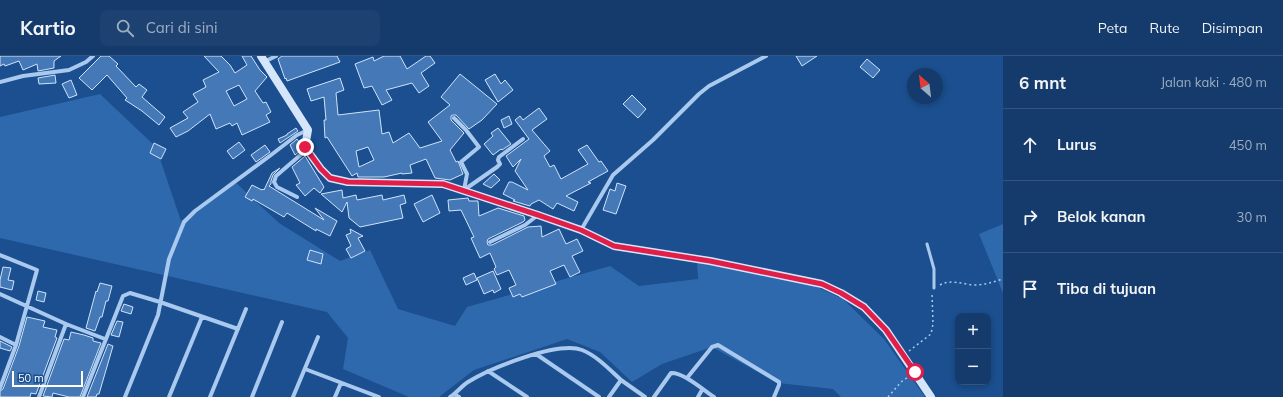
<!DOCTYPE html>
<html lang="id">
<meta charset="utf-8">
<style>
:root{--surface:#143b6b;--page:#1d4271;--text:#f1f3f6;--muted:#9dadc1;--line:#33557e}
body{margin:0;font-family:Mulish,sans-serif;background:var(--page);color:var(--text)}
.controls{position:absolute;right:12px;bottom:12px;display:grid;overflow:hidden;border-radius:8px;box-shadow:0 2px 6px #0003}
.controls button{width:36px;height:36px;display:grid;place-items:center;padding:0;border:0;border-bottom:1px solid var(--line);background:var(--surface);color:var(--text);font:20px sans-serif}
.compass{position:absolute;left:907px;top:12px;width:36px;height:36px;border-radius:50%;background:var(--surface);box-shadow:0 2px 6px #0003;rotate:332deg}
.scale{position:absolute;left:12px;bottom:10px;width:71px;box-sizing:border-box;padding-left:4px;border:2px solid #fff;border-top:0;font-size:11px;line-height:14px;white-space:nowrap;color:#fff;-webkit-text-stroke:3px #1b4f8f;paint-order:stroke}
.stop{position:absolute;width:12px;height:12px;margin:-9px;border:3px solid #e11d48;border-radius:50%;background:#fff}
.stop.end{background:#e11d48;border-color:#fff;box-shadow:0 1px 4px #0008}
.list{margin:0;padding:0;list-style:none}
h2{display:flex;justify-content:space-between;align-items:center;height:52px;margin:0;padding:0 16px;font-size:17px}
h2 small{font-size:13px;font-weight:400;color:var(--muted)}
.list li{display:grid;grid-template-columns:26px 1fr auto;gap:12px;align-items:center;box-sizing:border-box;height:72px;padding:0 16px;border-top:1px solid var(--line)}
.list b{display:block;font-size:15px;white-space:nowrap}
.list em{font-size:13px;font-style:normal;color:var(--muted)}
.icon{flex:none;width:22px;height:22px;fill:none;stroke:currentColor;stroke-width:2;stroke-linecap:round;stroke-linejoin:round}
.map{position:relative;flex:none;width:1003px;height:341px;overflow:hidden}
header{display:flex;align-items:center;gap:24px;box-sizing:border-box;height:56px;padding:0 20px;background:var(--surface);border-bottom:1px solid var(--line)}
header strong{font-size:19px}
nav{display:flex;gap:22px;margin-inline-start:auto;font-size:14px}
.search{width:280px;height:36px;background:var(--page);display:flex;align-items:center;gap:10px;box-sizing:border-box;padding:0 14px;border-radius:8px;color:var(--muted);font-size:15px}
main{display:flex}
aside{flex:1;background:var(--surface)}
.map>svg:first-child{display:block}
.green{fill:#2e69ad}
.building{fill:#4478b7;stroke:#cfe3fa;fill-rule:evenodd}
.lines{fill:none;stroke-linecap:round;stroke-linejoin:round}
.path{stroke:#a9c9ee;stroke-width:1.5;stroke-dasharray:2 3;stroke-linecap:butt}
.lane{stroke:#a9c9ee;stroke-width:3}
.street{stroke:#a9c9ee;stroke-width:4}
.secondary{stroke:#d6e6fa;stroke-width:8}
.route{stroke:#e11d48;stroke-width:5}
</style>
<header>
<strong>Kartio</strong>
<div class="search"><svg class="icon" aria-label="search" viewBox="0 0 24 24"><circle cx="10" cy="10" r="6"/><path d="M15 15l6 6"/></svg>Cari di sini</div>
<nav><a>Peta</a><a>Rute</a><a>Disimpan</a></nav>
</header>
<main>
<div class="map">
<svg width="1003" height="341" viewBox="0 0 1003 341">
<rect width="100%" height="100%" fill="#1b4f8f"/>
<path class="green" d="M100 38 156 91 181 165 233 124 279 167 340 205 370 194 398 253 455 270 467 251 610 210 639 230 698 223 697 206 806 226 843 243 884 283 925 341H841L833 333 778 327 712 291 662 308 632 326 600 296 567 283 474 314 439 341H409L343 313 348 282 327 256 0 182V61Z
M1003 168V237L979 178Z"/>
<path class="building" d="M0 0H61L54 5V12L38 15 37 8 23 14 19 5 5 10 4 8 0 10Z
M101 0H109L118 8 116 10 136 31 139 28 147 34 142 41 165 61 159 69 142 55 125 44 127 42 107 19 92 34 79 22Z
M204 0H221L230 9 235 17 247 9 242 0H251L260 14 267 21 255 35 263 47 266 46 271 56 266 59 270 66 242 79 237 67 232 70 230 67 216 73 210 58 188 75 176 81 170 72 188 62 183 56 198 46 193 38 206 31 203 24 219 16ZM239 29 247 43 234 50 226 35Z
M282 0H337L340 6 287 25 286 22 285 23 278 3Z
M384 0H400L407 13 426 0H430L435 7 421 17 429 30 419 37 412 27 386 34 392 44 382 49 372 30 364 32 355 8 373 1 374 5Z
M796 0H817L802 10Z
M867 3 880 14 873 22 860 11Z
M460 18 497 48 482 64 469 73 456 59H453L451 60V64L464 77 450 94 456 106 458 105 463 118 450 124 435 122 426 103 410 109 412 117 402 118V117L384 121H358L357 117 352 120 327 81 325 82 324 64H326L324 41 311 45 307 33 340 22 344 34 336 37 338 59 379 54 382 78 389 76 393 87 409 77 420 92 442 85 428 66 450 49 441 41ZM368 91 374 104 359 111 356 95Z
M495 18 501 28 505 24 513 34 498 46 485 24Z
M55 19 56 27 39 28 38 22Z
M71 24 77 39 69 42 62 28Z
M632 39 646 53 638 62 623 48Z
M539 52 547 63 532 74 550 95 544 100 550 111 554 109 561 123 588 108 578 94 587 89 599 106 601 105 608 115 588 126 591 127 566 140 578 146 574 155 557 147 553 153 539 144 531 148 530 150 513 145 515 144 503 138 509 126H512L528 134 515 115 521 103 513 111 506 100 529 83 515 64 520 60 523 64Z
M509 60 512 68 504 72 501 64Z
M296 72 298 75 280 87 278 83 287 79V78Z
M498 72 511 88 502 94 501 93 493 99 484 88 493 80 491 77Z
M297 83 300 88 301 94 295 99 290 89Z
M239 86 245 94 233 103 227 95Z
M154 87 166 93 161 103 150 97Z
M265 89 270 96 256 106 251 99Z
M305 100 324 131 320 137 314 132 305 140 296 129 300 127 292 111Z
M280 112 273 119 271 125V128L269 130 324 164 315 152 337 165 330 180 316 173V175L287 157 284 161 253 143 252 145 245 141 252 129 262 134 263 133 264 134 272 117Z
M494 118 500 124 491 132 483 128Z
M617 127 626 130 616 158 603 154 610 133 615 135Z
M342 134 343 142 356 139 357 144 382 139 383 144 404 139 406 147 400 149 403 162 360 171 349 162 347 146 342 156 321 138Z
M432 139 440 157 423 166 414 148Z
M468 142 469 145H478L479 160 498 152 524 160 525 164 523 166 488 183 487 186 488 189H492L528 171 541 170 542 181 559 173 566 188 577 183 583 195 572 200 580 216 570 221 564 209 550 215 556 228 522 241 520 238 513 241 509 232 516 229 509 214 497 219 494 213 496 211 490 197 480 202 471 182 474 181 461 154 449 155 448 144Z
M350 173 363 180 358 182 365 195 351 202 346 193 351 190 346 179 351 177Z
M310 194 323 198 321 208 307 204Z
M3 211 11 212 8 224 14 225 12 234 0 231V224Z
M493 215 501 233 494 237 493 234 484 238 477 222Z
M474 217 477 224 466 229 463 222Z
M100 227 112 230 108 245H106L102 261H100L95 275 86 272 96 235 97 236Z
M38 235 46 237 44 246 36 244Z
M124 248 133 251 131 258 121 255Z
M27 261 45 265 43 271 57 274 55 281 57 282 36 338 31 337 30 341H0V335L3 333 19 290Z
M117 265 123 266 119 281 111 279Z
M71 276 84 279 93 282V285L101 287 80 341H69L53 337 52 341 43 340 64 283 69 284Z
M0 285 12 291 10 295 0 292Z
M108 288 113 290 99 338H97L96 341H87Z"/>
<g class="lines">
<path class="path" d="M940 229C950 223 962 228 974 229 985 229 993 226 1003 223
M909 295 931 278 933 268 932 237
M888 341 901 326 908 321"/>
<path class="lane" d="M927 188 934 213V232"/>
<path class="street" d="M264 6 276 0
M0 26 23 20 69 14 86 6 93 0
M454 62 466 74 479 91 461 106 467 118 464 134 497 111 500 108 498 104 499 101 523 83
M297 141 277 131 274 126 276 120 304 96 305 91
M581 174 613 119 653 84 699 38 709 30 766 0
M490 186 525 169 538 159
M0 199 37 214 16 289 0 332
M0 238 66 268 105 283
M0 281 16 289
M536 298 599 341
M305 313 379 341
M488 315 527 341
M687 322 712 291 718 289 779 326V329L774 341
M454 338C459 334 463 329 468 326 490 312 558 285 582 294 597 300 609 313 621 324
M39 341 66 268
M83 341 123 240 130 237 160 246 238 273
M125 341 158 259 169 203 184 166 195 155 271 99 297 79 308 74
M169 341 202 261
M210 341 246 253
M252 341 282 266
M293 341 318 281
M335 341 341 327
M450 341 454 338 459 341
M609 341 621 324 645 341
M654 341 671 317C683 316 703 334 714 341
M698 341 702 334"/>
<path class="secondary" d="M261 0 308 74 305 91 321 113 330 122 348 126 443 128 538 159 581 174 614 190 710 205 822 228 841 237 864 251 886 274 931 341"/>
</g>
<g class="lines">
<path class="route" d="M305 91 321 113 330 122 348 126 443 128 538 159 581 174 614 190 710 205 822 228 841 237 864 251 886 274 915 316"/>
</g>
</svg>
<div class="controls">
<button>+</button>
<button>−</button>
</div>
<svg class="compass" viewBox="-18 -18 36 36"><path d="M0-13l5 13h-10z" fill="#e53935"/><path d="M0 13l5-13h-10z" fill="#9dadc1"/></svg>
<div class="scale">50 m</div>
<div class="stop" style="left:915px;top:316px"></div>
<div class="stop end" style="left:305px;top:91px"></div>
</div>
<aside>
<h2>6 mnt<small>Jalan kaki · 480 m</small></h2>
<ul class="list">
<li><svg class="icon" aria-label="ahead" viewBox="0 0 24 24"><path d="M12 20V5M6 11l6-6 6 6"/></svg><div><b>Lurus</b></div><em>450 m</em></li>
<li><svg class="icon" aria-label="right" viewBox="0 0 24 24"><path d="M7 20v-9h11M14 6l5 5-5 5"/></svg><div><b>Belok kanan</b></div><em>30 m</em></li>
<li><svg class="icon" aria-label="arrive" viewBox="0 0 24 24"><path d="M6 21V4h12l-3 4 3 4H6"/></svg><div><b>Tiba di tujuan</b></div></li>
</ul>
</aside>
</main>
